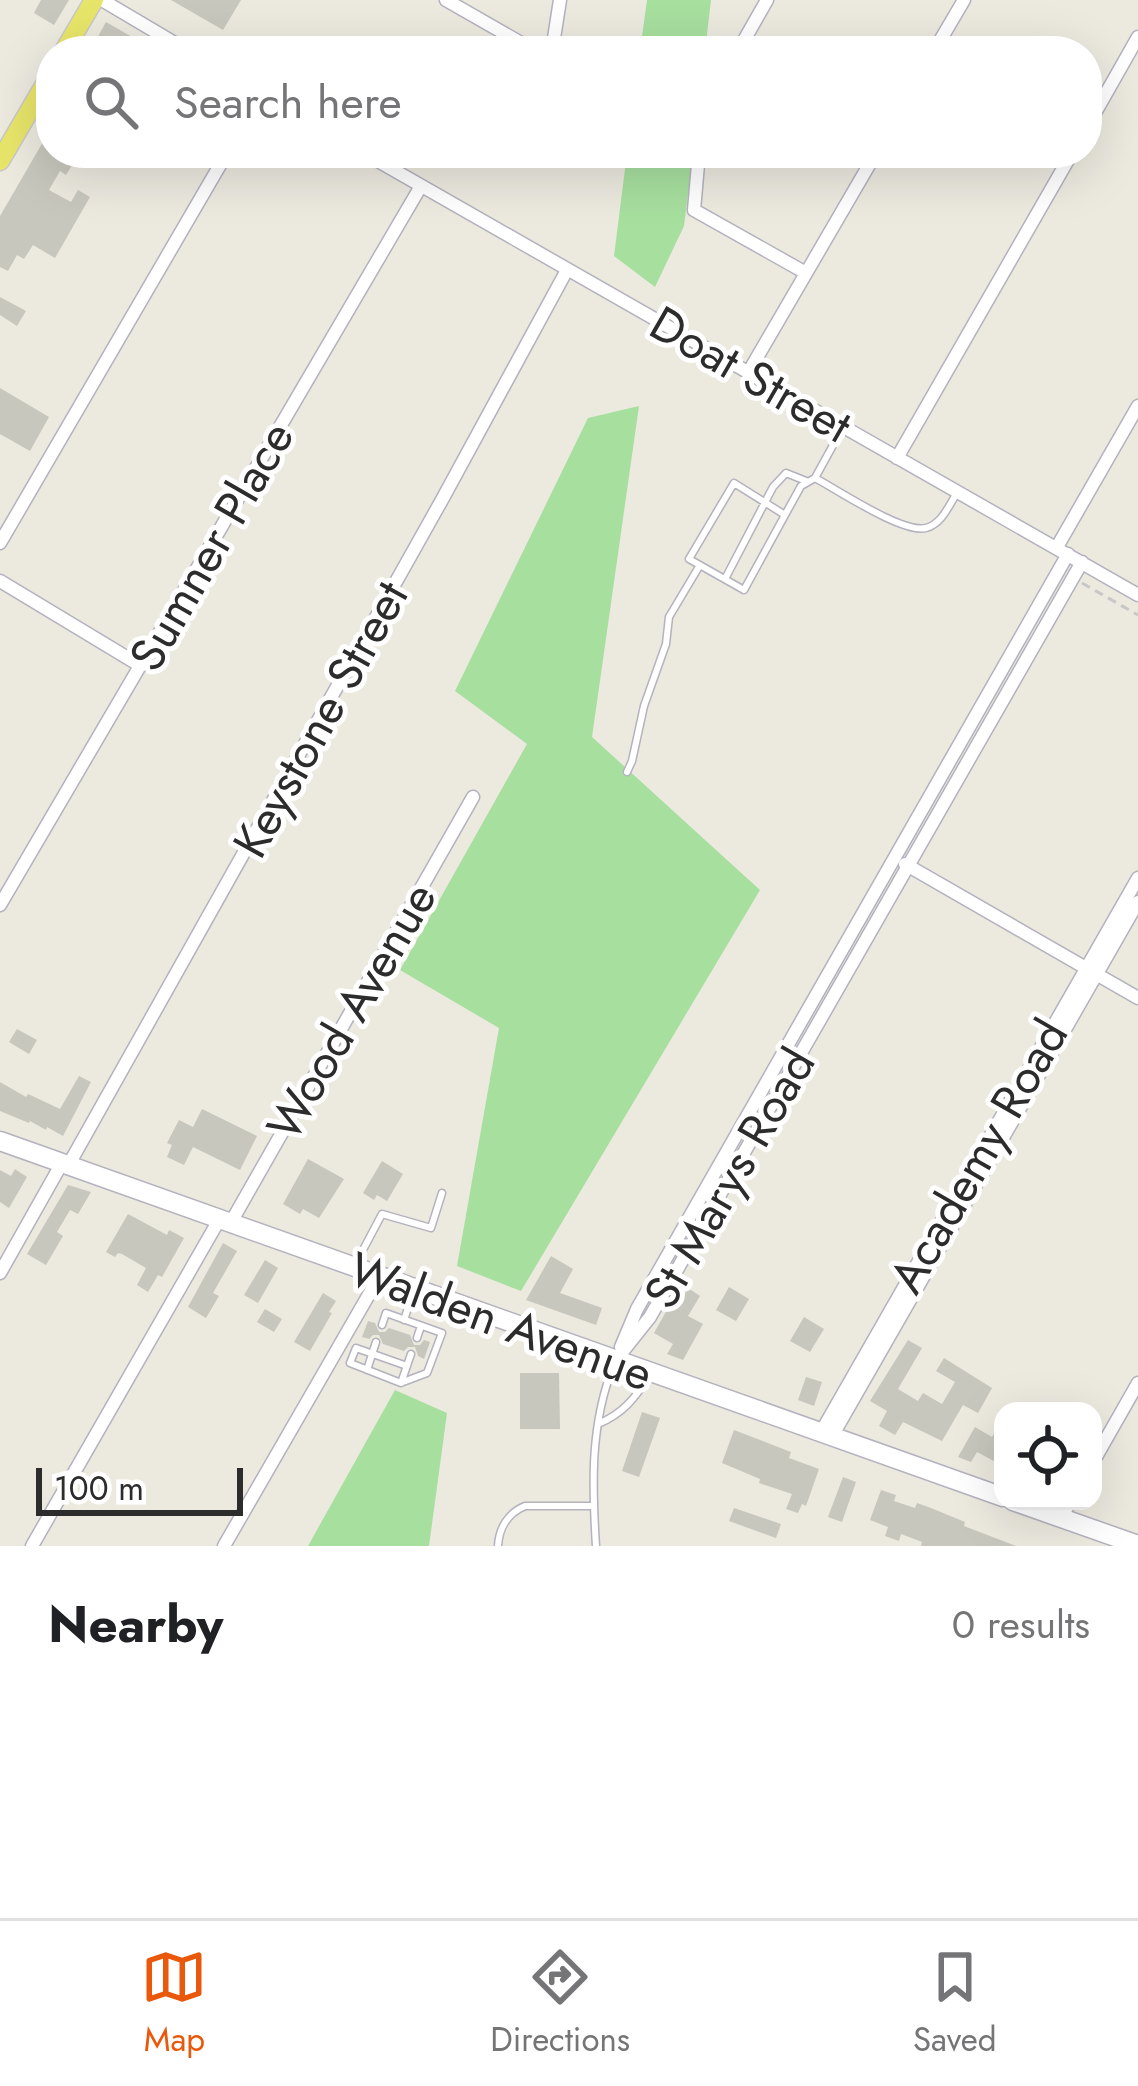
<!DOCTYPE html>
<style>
:root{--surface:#fff;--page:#f6f6f6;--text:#202124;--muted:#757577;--line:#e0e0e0;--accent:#ea580c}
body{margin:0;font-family:Jost,sans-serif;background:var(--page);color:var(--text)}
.controls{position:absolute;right:36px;bottom:36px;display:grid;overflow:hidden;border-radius:24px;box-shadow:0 12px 48px #0002}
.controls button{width:108px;height:108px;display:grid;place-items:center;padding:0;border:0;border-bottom:3px solid var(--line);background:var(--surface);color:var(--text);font:60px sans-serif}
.scale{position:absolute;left:36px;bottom:30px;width:207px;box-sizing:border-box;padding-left:12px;border:6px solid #2c2c2c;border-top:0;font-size:33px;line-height:42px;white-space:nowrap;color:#2c2c2c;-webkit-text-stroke:9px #fff;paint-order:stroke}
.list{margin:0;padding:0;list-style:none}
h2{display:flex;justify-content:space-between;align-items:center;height:156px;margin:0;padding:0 48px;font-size:51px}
h2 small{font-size:39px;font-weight:400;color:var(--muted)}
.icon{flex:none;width:66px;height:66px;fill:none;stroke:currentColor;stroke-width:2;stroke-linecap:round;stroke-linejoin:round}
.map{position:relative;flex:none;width:1138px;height:1546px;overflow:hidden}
.search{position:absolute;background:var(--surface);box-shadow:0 12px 48px #0002;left:36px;right:36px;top:36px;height:132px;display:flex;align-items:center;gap:30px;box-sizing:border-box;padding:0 42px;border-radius:48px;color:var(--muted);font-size:45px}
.sheet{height:372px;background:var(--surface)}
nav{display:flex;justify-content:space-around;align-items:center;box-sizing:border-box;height:168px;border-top:3px solid var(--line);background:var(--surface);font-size:33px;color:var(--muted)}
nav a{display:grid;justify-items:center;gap:6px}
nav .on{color:var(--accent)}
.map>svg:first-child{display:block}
.green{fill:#a7df9f}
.building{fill:#c8c7bd}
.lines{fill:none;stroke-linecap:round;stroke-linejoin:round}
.service-casing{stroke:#b3b2be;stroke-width:9}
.minor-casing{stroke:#b3b2be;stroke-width:15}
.secondary-casing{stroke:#b3b2be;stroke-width:21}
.primary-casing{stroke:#c8c8c8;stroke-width:21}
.path{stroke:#c8c8c8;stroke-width:3;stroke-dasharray:9 6;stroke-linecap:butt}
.service{stroke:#fff;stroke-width:6}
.minor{stroke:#fff;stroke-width:12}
.secondary{stroke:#fff;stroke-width:18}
.primary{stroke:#e7e569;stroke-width:18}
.labels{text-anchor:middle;stroke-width:10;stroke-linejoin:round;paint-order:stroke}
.street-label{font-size:48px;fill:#2c2c2c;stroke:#fff}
</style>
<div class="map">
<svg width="1138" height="1546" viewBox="0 0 1138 1546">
<rect width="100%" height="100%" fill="#ece9df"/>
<path class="green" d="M647 0H711L705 51H640Z
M627 153H693L684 226 655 287 614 256Z
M639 406 592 737 760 890 521 1291 457 1266 499 1028 400 970 527 744 455 691 588 418Z
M395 1390 447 1413 429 1546H308Z"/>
<path class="building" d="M41 0H69L54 25 34 13Z
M171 0H241L223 30Z
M106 22 139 41 133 51H90Z
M51 128V153H72L69 159 74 162 66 175 60 171 49 190 71 202 78 190 90 197 55 258 33 245 24 259 17 255 8 271 0 267V216Z
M0 297 26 311 17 326 0 315Z
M0 388 49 417 30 451 0 434Z
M17 1029 37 1040 29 1054 9 1042Z
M79 1076 91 1082 63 1136 47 1127 46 1130 30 1121 29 1123 0 1111V1082L26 1097 28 1094 60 1109Z
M202 1109 257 1136 240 1170 193 1147 184 1165 167 1157 172 1145 167 1143 179 1120 193 1127Z
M308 1159 344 1179 319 1218 303 1209 300 1214 283 1204Z
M382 1161 403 1174 387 1201 377 1195 374 1200 363 1193Z
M15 1169 27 1177 9 1208 0 1202V1170L11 1176Z
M68 1185 91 1192 78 1214 70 1210 57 1232 63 1236 46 1265 27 1254Z
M128 1214 167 1235 169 1230 184 1238 162 1277 158 1275 148 1292 137 1285 146 1268 122 1254 118 1253 115 1257 106 1252Z
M223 1243 237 1251 213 1293 219 1296 206 1318 188 1307Z
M551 1256 573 1269 560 1293 602 1308 596 1325 526 1300Z
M265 1260 278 1268 258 1303 244 1295Z
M729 1287 749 1299 736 1321 716 1310Z
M688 1288 700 1296 688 1316 703 1324 683 1360 667 1354 673 1344 654 1333 672 1301 679 1305Z
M323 1293 336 1301 329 1312 332 1313 310 1351 294 1342Z
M265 1309 282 1319 274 1332 257 1322Z
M804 1317 824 1329 810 1352 790 1341Z
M368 1321 375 1323 379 1332H385L389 1328 410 1335 414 1345H420L424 1340 430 1342 424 1359 418 1356 415 1347H408L404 1351 383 1344 379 1335H373L369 1339 362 1337Z
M908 1340 922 1348 898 1389 918 1401 923 1393 942 1404 955 1382 936 1371 944 1358 992 1388 978 1413 963 1405 942 1441 903 1422 895 1435 879 1426 887 1411 870 1401Z
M520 1373H559L560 1429H520Z
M806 1377 822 1382 814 1406 798 1400Z
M642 1412 660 1418 639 1477 622 1471Z
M1003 1418V1466L977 1452 971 1462 958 1457 975 1427 992 1437Z
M734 1430 791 1452 789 1458 819 1469 806 1506 802 1504 798 1513 786 1509 792 1494 759 1483 760 1479 722 1463Z
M843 1477 856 1482 842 1522 828 1517Z
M881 1490 896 1495 894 1501 915 1508 917 1503 931 1508 965 1522 964 1526 1016 1546H921L922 1542 901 1534 899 1541 885 1536 888 1527 870 1520Z
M734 1508 781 1524 776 1538 729 1521Z"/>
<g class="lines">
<defs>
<path id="service" d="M843 427 815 478C838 490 903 534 926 528 942 524 949 505 957 493
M785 515 744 590 689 559 734 483 785 515 801 486 815 478
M725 579 773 487 786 473 806 481
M627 772 632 761 644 706 666 644 669 617 700 565
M355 1265 382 1214 431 1228 442 1193
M404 1320 414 1290
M382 1325 386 1313 442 1333 427 1373 403 1382
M417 1338 421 1326
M407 1366 356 1348 350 1363 401 1383 411 1354
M367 1370 376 1342
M598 1424C622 1414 635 1399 648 1377
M498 1546C499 1528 508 1513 525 1506H594
M596 1546C592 1484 590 1424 614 1364"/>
<path id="minor" d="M102 0 188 51
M446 0 535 51
M552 51 560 0
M738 51 767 0
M934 51 964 0
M1087 127 1138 37
M364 153 1138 595
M699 153 694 210 806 273
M748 373 876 153
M897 458 1072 153
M0 543 227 153
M1057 547 1138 406
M0 581 141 666
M905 864 1138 998
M0 905 421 186
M68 1166 443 498 567 270
M230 1224 473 797
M0 1273 62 1163
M621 1347 637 1309 1068 554
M615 1361 650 1317 1082 562
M820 1434 1138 878
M831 1438 1138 902
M1093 1462 1138 1383
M1061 1517 1071 1501
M32 1546 219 1220
M224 1546 379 1277"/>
<path id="secondary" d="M0 1141 1003 1497
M1013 1501 1138 1545"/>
<path id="primary" d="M64 51 94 0
M0 161 51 74"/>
</defs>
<use href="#service" class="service-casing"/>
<use href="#minor" class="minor-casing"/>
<use href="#secondary" class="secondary-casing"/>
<use href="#primary" class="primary-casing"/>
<path class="path" d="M1082 583 1138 615"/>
<use href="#service" class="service"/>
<use href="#minor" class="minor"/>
<use href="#secondary" class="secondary"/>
<use href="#primary" class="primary"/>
</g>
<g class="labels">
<g class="street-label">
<text transform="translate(751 374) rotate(30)" y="17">Doat Street</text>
<text transform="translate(211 546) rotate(-60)" y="17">Sumner Place</text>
<text transform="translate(320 719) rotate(-61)" y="17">Keystone Street</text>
<text transform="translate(351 1011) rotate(-60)" y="17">Wood Avenue</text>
<text transform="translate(978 1156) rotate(-60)" y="17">Academy Road</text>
<text transform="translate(729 1178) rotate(-60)" y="17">St Marys Road</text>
<text transform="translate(501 1321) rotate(20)" y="17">Walden Avenue</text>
</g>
</g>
</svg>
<div class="controls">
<button><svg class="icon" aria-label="locate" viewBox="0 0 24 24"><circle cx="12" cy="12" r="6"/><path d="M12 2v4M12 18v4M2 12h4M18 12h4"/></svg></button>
</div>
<div class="scale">100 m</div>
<div class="search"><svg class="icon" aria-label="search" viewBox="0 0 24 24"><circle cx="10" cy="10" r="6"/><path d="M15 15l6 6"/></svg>Search here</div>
</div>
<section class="sheet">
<h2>Nearby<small>0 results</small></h2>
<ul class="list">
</ul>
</section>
<nav>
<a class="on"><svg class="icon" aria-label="map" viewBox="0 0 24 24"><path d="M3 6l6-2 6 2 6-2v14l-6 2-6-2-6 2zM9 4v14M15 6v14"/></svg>Map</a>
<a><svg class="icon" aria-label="directions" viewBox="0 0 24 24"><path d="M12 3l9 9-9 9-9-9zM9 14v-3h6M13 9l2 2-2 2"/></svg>Directions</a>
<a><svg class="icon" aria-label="saved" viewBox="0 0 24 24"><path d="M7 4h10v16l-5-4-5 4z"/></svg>Saved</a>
</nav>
